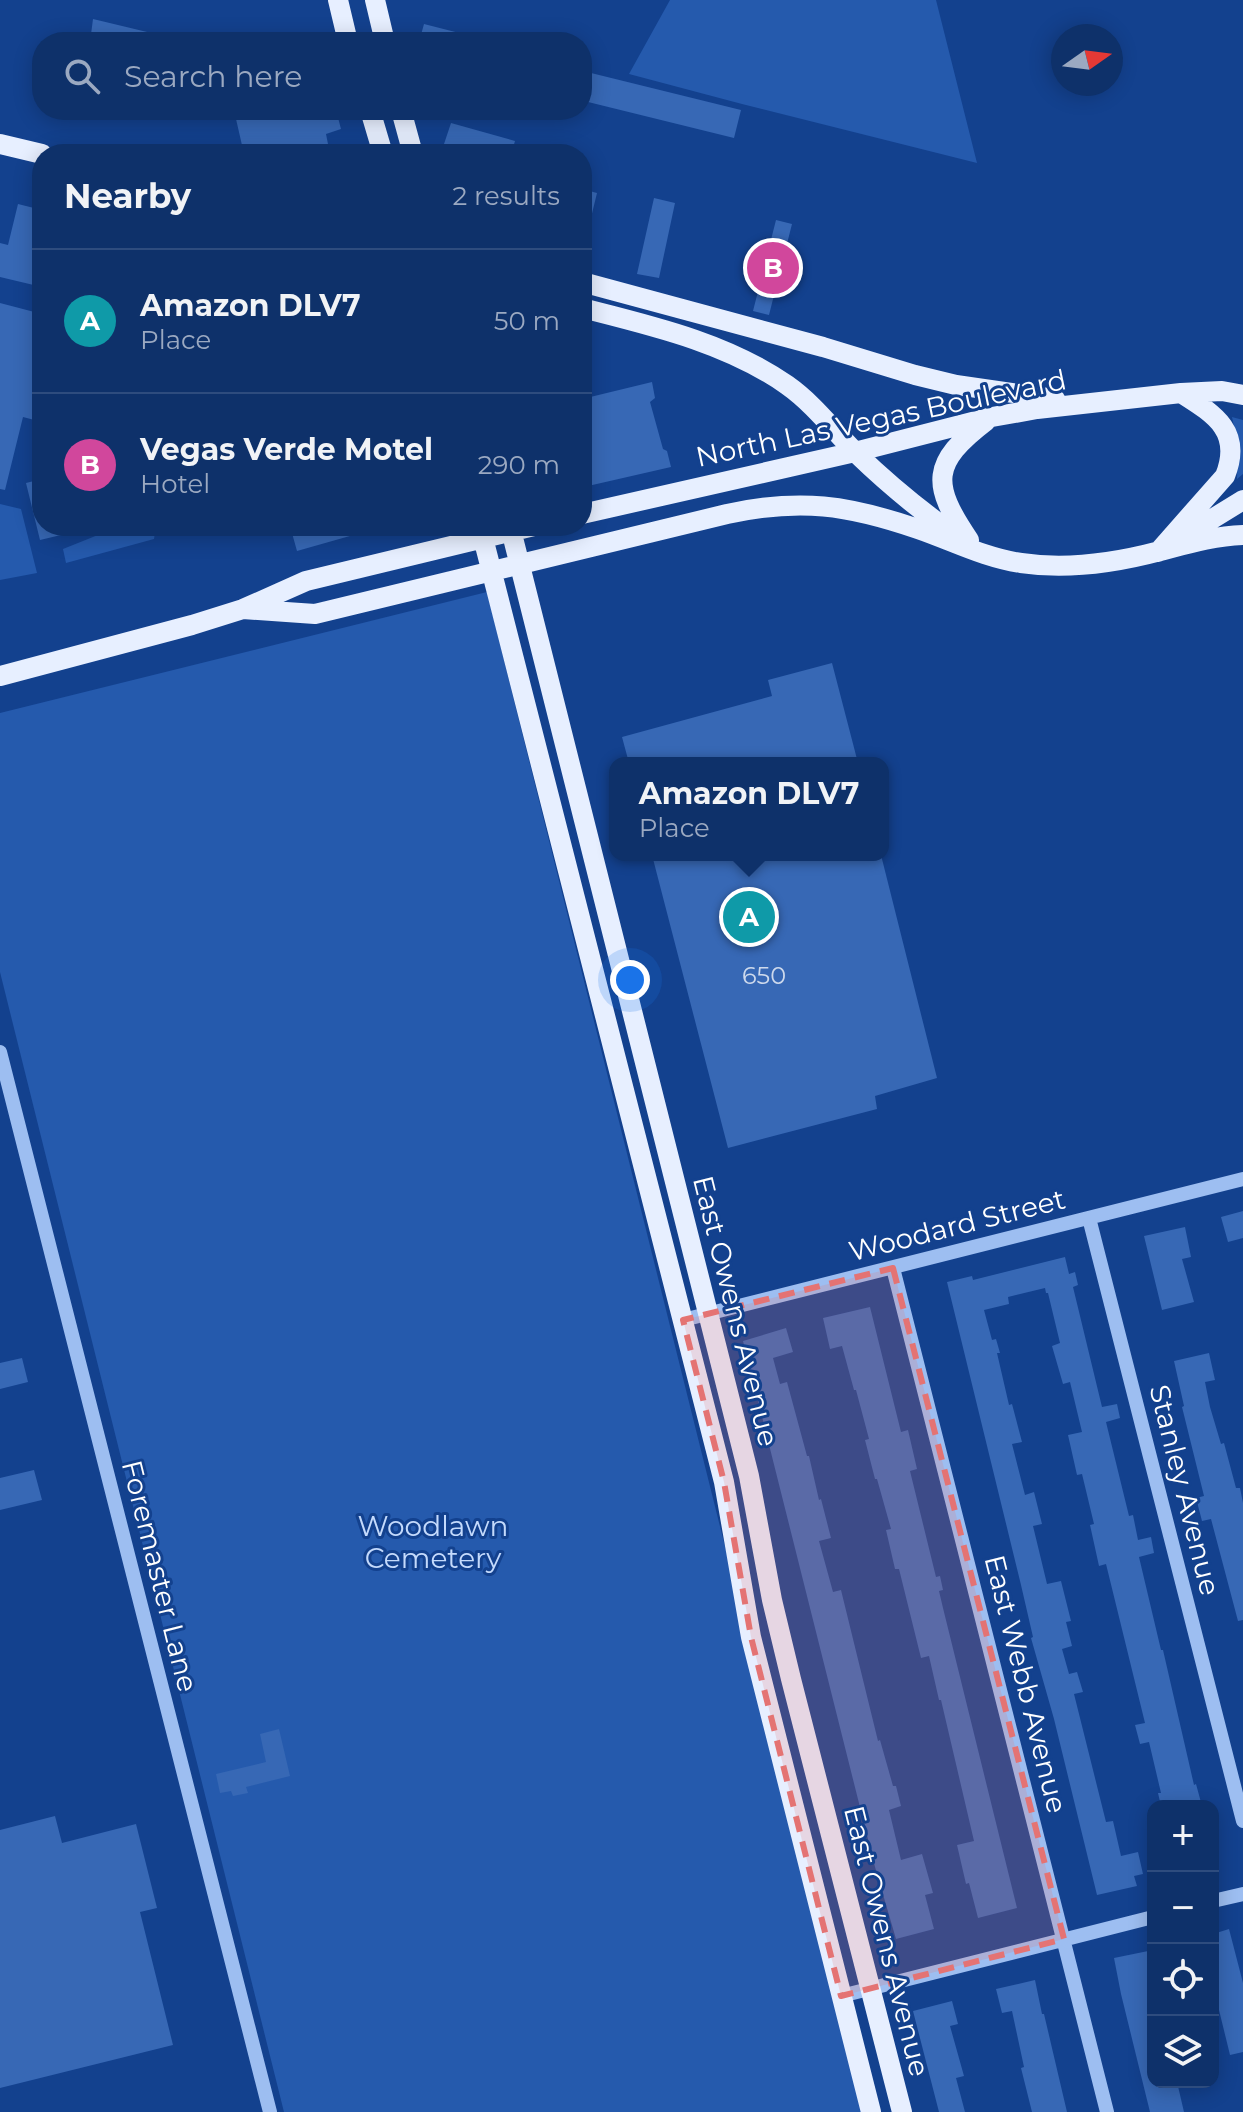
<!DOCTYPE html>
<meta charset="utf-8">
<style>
:root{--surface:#0e316a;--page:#173970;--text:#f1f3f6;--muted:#9ba9c1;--line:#2e4c7e;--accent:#8bbbb9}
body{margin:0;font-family:Montserrat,sans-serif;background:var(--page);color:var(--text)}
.controls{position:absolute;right:24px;bottom:24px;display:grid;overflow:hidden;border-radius:16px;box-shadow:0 4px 20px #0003}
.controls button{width:72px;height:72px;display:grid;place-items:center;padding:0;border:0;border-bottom:2px solid var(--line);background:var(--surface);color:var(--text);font:40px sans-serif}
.compass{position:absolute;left:1051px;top:24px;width:72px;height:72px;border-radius:50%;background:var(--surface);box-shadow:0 4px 20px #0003;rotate:76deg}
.you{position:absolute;left:630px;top:980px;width:28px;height:28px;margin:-20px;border:6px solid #fff;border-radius:50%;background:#1a73e8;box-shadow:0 0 0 12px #1a73e833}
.badge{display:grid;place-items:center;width:52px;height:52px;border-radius:50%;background:var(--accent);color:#fff;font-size:26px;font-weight:700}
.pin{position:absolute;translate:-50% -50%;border:4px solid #fff;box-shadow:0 2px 8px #0006}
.popup{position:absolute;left:609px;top:757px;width:280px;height:104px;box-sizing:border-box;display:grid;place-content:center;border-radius:16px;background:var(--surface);filter:drop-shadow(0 2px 6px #0005);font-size:26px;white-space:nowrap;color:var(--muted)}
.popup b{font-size:30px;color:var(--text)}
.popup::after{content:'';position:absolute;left:50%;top:100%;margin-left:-16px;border:16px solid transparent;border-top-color:var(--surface)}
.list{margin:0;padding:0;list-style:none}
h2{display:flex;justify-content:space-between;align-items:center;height:104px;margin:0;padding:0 32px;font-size:34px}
h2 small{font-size:26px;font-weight:400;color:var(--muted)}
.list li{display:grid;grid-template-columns:52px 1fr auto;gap:24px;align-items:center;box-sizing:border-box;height:144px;padding:0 32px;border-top:2px solid var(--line)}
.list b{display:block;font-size:30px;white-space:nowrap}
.list p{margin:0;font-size:26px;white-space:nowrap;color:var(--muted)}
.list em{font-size:26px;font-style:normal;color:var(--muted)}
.icon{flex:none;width:44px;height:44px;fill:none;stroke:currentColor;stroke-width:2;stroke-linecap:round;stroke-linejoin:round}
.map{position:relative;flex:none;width:1243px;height:2112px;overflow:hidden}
.search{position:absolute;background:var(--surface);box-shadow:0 4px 20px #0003;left:32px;top:32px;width:560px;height:88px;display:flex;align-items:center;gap:20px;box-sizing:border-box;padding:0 28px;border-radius:32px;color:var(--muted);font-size:30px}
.panel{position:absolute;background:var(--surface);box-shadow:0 4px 20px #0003;left:32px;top:144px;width:560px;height:392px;border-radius:32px}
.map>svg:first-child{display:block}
.green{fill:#255aad}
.building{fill:#3768b5}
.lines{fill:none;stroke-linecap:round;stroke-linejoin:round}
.minor{stroke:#9dbef1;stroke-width:14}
.major{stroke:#e7efff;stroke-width:20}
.marked{fill:#e47373;fill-opacity:0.2;stroke:#e47373;stroke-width:6;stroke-dasharray:16 10;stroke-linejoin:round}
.labels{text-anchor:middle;stroke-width:6;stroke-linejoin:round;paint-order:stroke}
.number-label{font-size:24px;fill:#cdd9ec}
.street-label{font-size:28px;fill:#fff;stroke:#13418e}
.park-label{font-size:28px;fill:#c4dafc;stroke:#13418e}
</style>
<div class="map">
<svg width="1243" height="2112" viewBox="0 0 1243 2112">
<rect width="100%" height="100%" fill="#13418e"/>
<path class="green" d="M670 0H936L977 163 742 104 629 74Z
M1232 417 1243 420V474L1237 479C1238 457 1237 438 1232 417Z
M0 504 21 509 37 573 0 580Z
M113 526H156L154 539 66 563 63 549 113 529Z
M487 592 866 2112H284L0 972V713Z"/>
<path class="building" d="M93 19 168 37 167 42H90Z
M424 24 475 37 474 42H419Z
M591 73 741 110 734 138 584 101Z
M250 110H336L341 129 326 134 329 149 310 154H261L260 150 244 154 236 119 252 115Z
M451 123 515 141 511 154H466L443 147Z
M582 189 597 193 587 234 582 233Z
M654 198 675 203 659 278 637 274Z
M18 204 42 210V287L0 277V243L8 245Z
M776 220 792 224 769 315 753 311Z
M0 303 42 314V422L23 417 5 490 0 489Z
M652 382 655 398 650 402 663 449 667 451 671 467 588 486 582 461V399Z
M42 479V526H78V531L40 540 26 483Z
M290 526H370L371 530 297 551Z
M832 663 858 763H629L622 737 772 696 768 680Z
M652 855H881L937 1078 875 1096 877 1109 728 1148Z
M1243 1211V1238L1228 1242 1221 1217Z
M1185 1227 1191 1257 1182 1259 1194 1302 1162 1310 1144 1236Z
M1065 1257 1069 1274 1075 1272 1078 1285 1073 1287 1102 1407 1117 1404 1120 1418 1106 1422 1129 1516 1133 1515 1138 1540 1151 1537 1154 1553 1139 1557 1161 1650H1163L1194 1785 1196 1784 1202 1806H1161L1158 1793H1161L1149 1742 1140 1744 1135 1725 1145 1723 1106 1564 1099 1566 1090 1525 1094 1524 1082 1474 1077 1475 1068 1435 1082 1432 1070 1382 1063 1384 1052 1346 1060 1343 1048 1293H1046L1045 1288 1008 1297 1009 1304 984 1310 992 1340 996 1339 1000 1353H997L1009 1405 1012 1404 1022 1442 1012 1444 1025 1495 1034 1492 1042 1524 1033 1526 1047 1584 1061 1581 1071 1621 1066 1622 1072 1646 1062 1649 1069 1674 1077 1672 1083 1692 1074 1694 1106 1822 1113 1821 1121 1856 1138 1852 1143 1874 1134 1876 1137 1886 1097 1895 1054 1719 1031 1638 1033 1637 1021 1585 947 1282 972 1276 973 1280Z
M870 1307 901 1432 908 1430 917 1469 910 1471 936 1577 940 1576 943 1590 939 1591 943 1608 1017 1908 978 1918 969 1883 966 1884 957 1845 974 1841 941 1700H939L929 1656 921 1658 899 1569H895L886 1530 891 1529 877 1479H875L865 1440 869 1439 856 1390H854L842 1346 830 1349 823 1318Z
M786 1328 793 1352 773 1358 780 1384 787 1382 807 1456H809L819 1500 821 1499 831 1538 819 1541 833 1592 841 1590 878 1741 880 1740 893 1786H896L901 1806 889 1810 901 1860 922 1854 933 1893 925 1895 934 1929 896 1939 875 1867 743 1341Z
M1209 1353 1215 1380 1205 1382 1210 1407 1221 1444 1224 1443 1236 1488H1240L1243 1503V1620L1238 1621 1211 1519 1202 1521 1196 1498 1204 1496 1182 1407 1184 1406 1174 1361Z
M22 1358 28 1382 0 1389V1363Z
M34 1470 42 1500 0 1510V1478Z
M279 1729 290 1776 246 1787 248 1793 233 1796 231 1791 220 1793 216 1774 266 1762 260 1734Z
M55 1816 62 1843 136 1824 157 1908 140 1912 173 2045 0 2088V1830Z
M1229 1929 1243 1983V2052L1230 2055 1219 2010H1217L1213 1994V1934Z
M1153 1950V2082H1177L1184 2112H1150L1121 1994 1114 1958Z
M1035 1980 1042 2014H1044L1067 2112H1032L1021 2068 1024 2067 1012 2011 1002 2013 996 1989Z
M952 2001 958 2024 950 2026 964 2076 956 2078 965 2112H939L913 2011Z"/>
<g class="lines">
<path class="minor" d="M0 1052 270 2112
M1089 1218 1243 1821
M893 1268 1107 2112
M683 1320 1243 1179
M1213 1901 1243 1894
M841 1996 1153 1917"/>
<path class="major" d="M338 0 348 42
M375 0 385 42
M370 110 383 154
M401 110 413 154
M0 144 42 154
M582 282 823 347 915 375 956 385 1055 399
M582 308C653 326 727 343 787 385 814 404 834 431 857 454 888 484 921 511 956 536
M582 514 855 452 992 417 1037 409 1181 393 1222 391 1243 395
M480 526 724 1482 751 1637 871 2112
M510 526 749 1476 772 1600 791 1679 902 2112
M969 540C931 484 931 463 986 421
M1178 540 1243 500
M1158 552 1225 476C1243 431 1214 414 1181 393
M243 609 315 614 727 514C800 498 848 505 918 529 953 541 985 558 1021 563 1068 570 1115 563 1160 551 1187 544 1214 536 1243 535
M0 676 192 625 243 609 306 581 534 526"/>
</g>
<path class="marked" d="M893 1268 1064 1939 841 1996 751 1637 724 1482 683 1320Z"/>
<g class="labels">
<g class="number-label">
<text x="764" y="984">650</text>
</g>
<g class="street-label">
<text transform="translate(881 418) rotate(-12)" y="10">North Las Vegas Boulevard</text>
<text transform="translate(957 1225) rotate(-14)" y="10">Woodard Street</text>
<text transform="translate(736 1311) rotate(76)" y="10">East Owens Avenue</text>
<text transform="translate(1185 1490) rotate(76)" y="10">Stanley Avenue</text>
<text transform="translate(160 1576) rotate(76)" y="10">Foremaster Lane</text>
<text transform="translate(1026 1684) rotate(76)" y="10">East Webb Avenue</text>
<text transform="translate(887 1941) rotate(76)" y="10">East Owens Avenue</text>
</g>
<g class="park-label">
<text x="433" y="1536">Woodlawn<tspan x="433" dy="32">Cemetery</tspan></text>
</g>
</g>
</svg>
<div class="controls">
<button>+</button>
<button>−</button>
<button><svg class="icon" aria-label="locate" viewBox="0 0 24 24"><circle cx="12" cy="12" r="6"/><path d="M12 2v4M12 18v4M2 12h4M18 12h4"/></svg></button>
<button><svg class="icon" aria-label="layers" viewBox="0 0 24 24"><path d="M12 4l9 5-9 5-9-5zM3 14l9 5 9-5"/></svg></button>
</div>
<svg class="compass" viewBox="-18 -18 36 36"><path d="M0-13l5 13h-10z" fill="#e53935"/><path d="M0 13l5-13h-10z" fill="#9ba9c1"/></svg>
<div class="you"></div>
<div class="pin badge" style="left:749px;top:917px;background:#0f9aa8">A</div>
<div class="popup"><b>Amazon DLV7</b>Place</div>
<div class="pin badge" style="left:773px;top:268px;background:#d1479c">B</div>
<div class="search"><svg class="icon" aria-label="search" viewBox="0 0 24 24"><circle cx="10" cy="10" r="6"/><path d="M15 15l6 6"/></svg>Search here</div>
<section class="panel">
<h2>Nearby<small>2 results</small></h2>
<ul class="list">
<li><span class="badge" style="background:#0f9aa8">A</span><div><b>Amazon DLV7</b><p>Place</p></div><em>50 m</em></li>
<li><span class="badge" style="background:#d1479c">B</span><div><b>Vegas Verde Motel</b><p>Hotel</p></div><em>290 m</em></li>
</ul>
</section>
</div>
